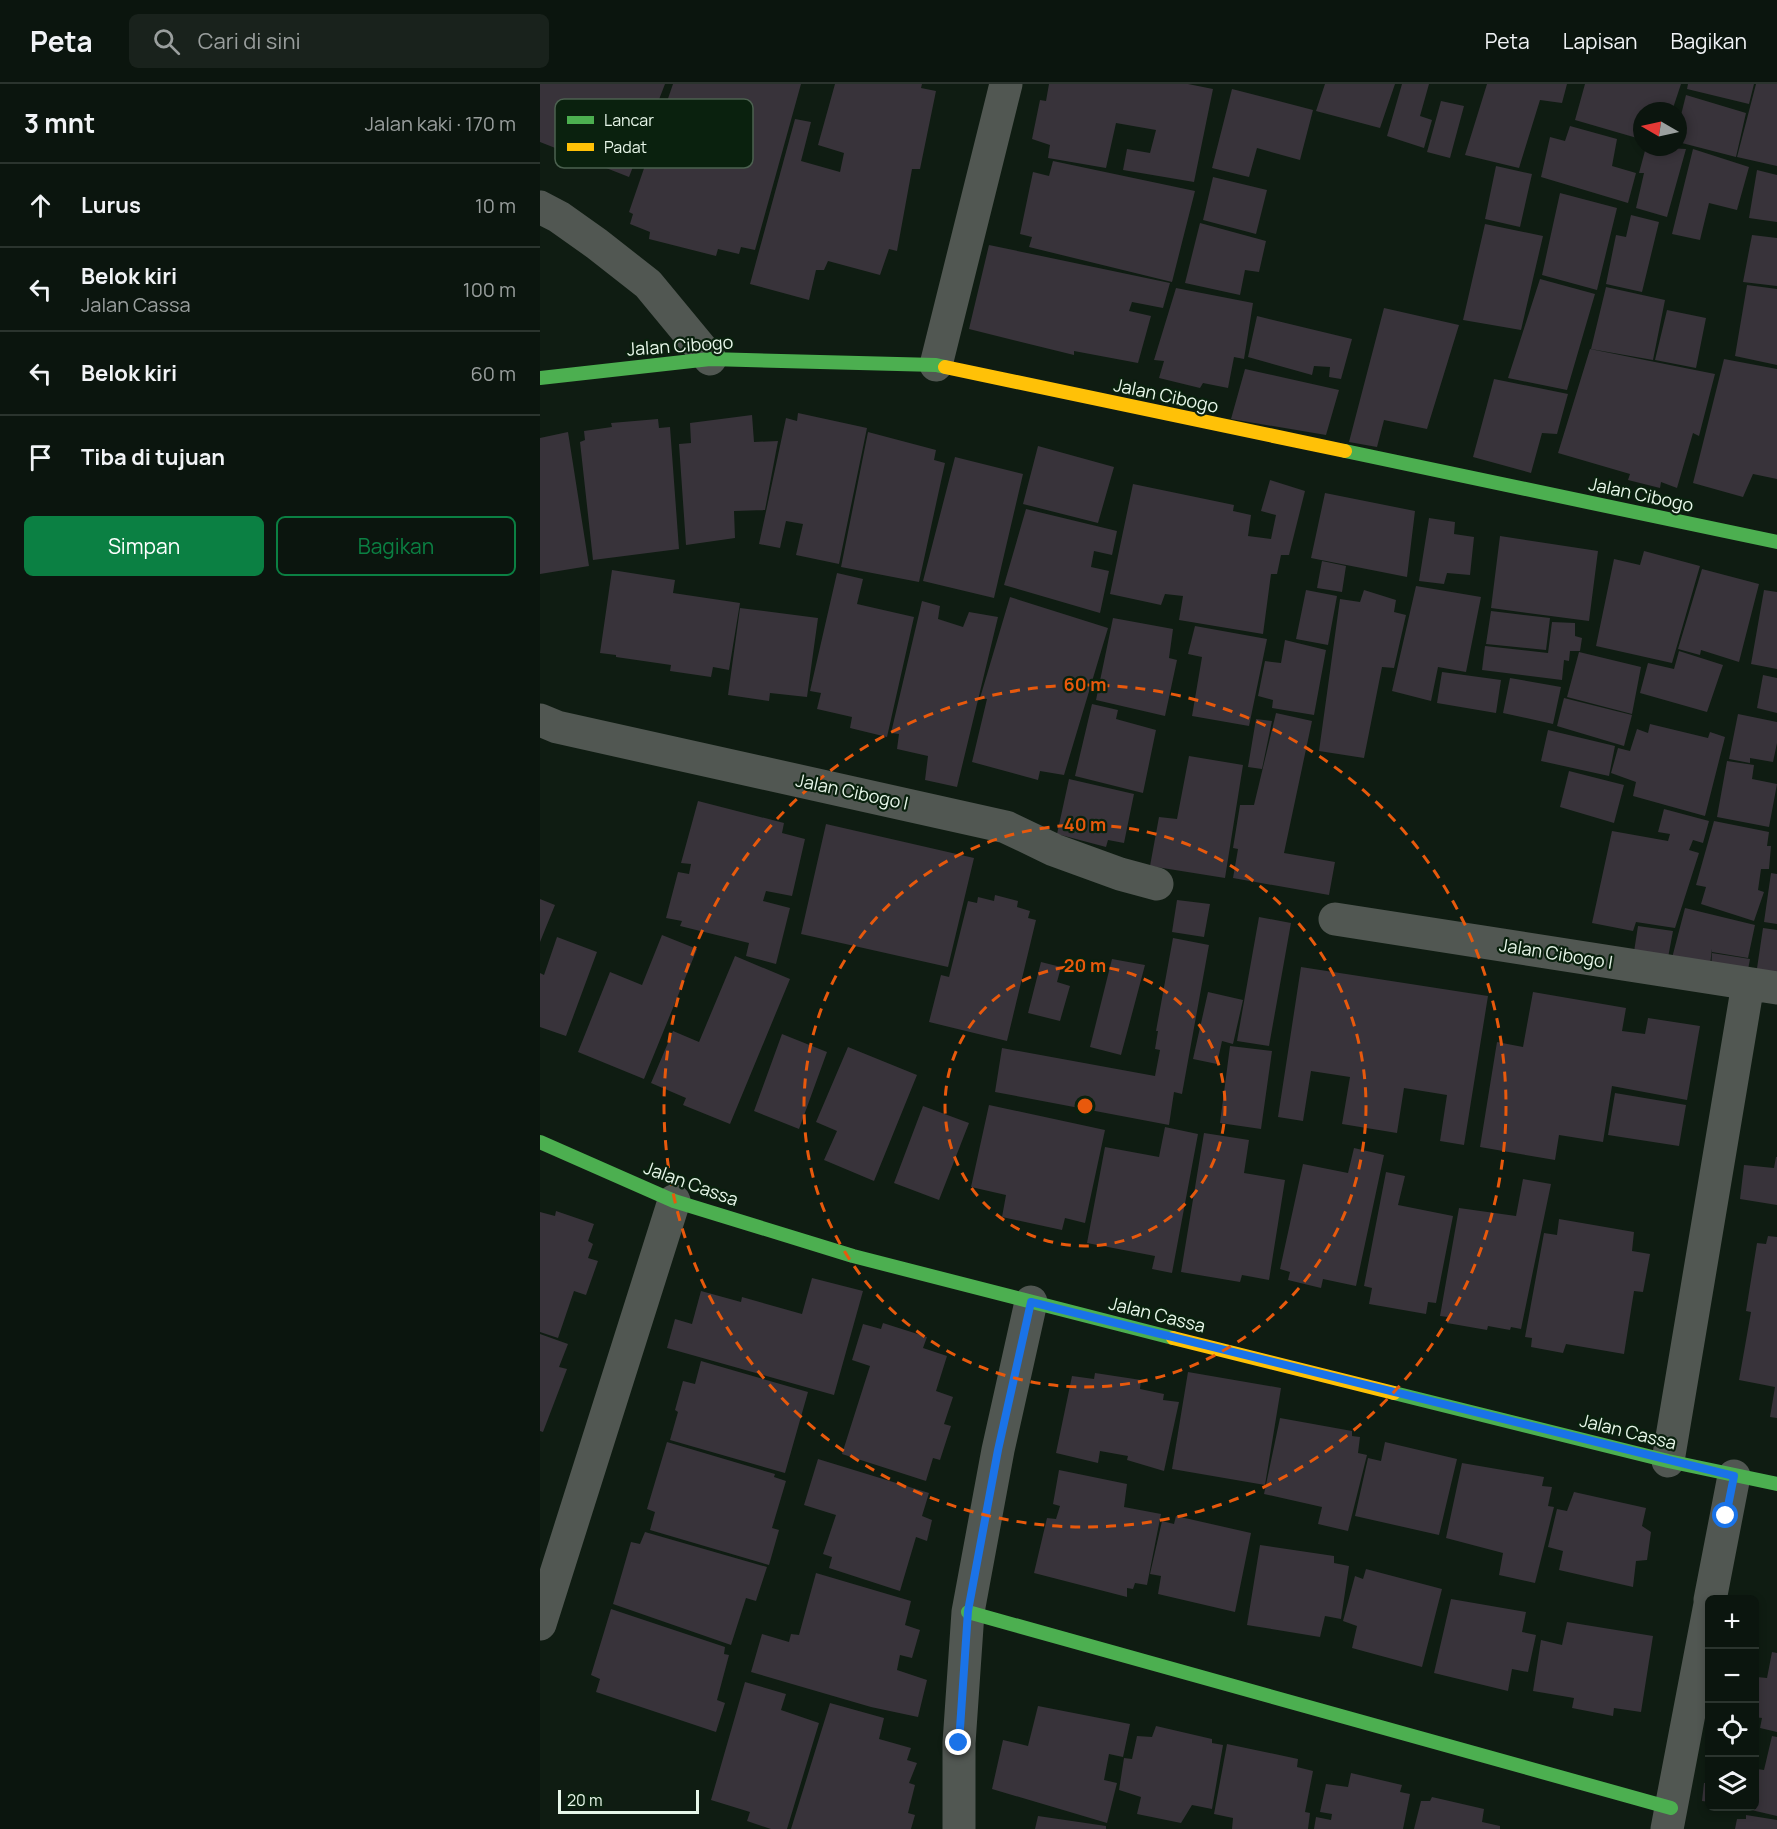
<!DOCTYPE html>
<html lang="id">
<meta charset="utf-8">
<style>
:root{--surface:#0b150e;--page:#19221c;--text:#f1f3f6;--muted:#9a9f9e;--line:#2b342e;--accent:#0b8043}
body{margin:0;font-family:Manrope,sans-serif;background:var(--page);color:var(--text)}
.controls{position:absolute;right:18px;bottom:18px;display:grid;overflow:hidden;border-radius:9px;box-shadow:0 3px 9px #0003}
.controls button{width:54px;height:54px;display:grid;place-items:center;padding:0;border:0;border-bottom:2px solid var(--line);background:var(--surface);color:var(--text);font:30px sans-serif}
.compass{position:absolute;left:1093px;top:18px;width:54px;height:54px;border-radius:50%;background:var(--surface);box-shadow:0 3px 9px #0003;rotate:279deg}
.scale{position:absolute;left:18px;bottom:15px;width:141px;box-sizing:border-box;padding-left:6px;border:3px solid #e7f6e9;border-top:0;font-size:16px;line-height:21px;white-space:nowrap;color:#e7f6e9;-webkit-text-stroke:4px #0a210e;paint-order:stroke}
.stop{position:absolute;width:18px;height:18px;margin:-14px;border:4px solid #1a73e8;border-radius:50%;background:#fff}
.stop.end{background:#1a73e8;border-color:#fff;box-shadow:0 2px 6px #0008}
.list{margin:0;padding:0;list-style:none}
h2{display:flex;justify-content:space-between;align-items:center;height:78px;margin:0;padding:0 24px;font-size:26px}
h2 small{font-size:20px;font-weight:400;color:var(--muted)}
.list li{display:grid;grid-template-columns:39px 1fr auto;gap:18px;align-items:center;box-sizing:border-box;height:84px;padding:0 24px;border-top:2px solid var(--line)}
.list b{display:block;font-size:22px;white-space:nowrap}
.list p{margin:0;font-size:20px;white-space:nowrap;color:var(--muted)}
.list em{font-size:20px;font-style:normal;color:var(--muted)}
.actions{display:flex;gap:12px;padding:18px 24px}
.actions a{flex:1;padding:14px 0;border:2px solid var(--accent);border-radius:9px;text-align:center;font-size:21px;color:var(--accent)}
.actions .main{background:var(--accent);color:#fff}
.icon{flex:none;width:33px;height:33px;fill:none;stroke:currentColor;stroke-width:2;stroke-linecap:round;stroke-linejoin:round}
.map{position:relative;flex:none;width:1237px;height:1745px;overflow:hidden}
header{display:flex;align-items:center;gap:36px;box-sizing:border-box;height:84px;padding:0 30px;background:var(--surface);border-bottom:2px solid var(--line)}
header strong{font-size:28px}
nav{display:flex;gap:33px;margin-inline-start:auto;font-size:21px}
.search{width:420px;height:54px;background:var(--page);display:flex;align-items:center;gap:15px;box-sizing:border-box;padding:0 21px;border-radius:9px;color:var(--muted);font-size:22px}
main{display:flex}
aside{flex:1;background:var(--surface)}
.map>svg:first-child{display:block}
.building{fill:#38333a}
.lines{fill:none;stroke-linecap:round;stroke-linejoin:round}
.street{stroke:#515752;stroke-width:33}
.fast{stroke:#4caf50;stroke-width:14}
.slow{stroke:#ffc107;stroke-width:14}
.route{stroke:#1a73e8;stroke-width:8}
.ring{fill:none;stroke:#e8590c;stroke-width:3;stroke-dasharray:10 8}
.labels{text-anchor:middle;stroke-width:4.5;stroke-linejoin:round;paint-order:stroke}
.street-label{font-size:18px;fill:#e7f6e9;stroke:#0a210e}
.key{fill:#0a210e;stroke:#4c6150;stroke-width:1.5}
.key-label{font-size:16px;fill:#e7f6e9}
.centre{fill:#e8590c;stroke:#0a210e;stroke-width:3}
.ring-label{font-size:18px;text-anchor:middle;font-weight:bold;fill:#e8590c;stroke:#0a210e;stroke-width:4.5;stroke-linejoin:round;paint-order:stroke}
</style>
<header>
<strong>Peta</strong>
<div class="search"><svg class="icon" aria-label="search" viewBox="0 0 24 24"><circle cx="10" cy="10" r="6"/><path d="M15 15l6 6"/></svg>Cari di sini</div>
<nav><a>Peta</a><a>Lapisan</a><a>Bagikan</a></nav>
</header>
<main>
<aside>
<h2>3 mnt<small>Jalan kaki · 170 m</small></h2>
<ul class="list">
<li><svg class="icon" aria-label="ahead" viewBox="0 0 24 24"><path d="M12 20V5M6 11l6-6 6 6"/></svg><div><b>Lurus</b></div><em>10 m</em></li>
<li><svg class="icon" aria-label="left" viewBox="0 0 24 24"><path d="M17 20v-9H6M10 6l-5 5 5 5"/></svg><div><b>Belok kiri</b><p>Jalan Cassa</p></div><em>100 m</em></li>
<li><svg class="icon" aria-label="left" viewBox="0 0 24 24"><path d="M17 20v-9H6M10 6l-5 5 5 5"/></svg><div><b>Belok kiri</b></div><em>60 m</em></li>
<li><svg class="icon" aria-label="arrive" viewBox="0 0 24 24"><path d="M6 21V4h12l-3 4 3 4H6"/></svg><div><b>Tiba di tujuan</b></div></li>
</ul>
<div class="actions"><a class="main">Simpan</a><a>Bagikan</a></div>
</aside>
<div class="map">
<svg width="1237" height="1745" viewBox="0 0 1237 1745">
<rect width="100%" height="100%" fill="#0f1c12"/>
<path class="building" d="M0 0H125L89 93 0 58Z
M133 0H261L215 166 201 163 199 170 178 165 176 172 109 155 110 148 90 140 93 130 89 128Z
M295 0H382L381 4 396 7 380 85H372L357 167 349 165 340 191 288 177 284 186H276L269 216 210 200 255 35 271 38 261 77 300 88 304 69 278 61Z
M509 0H648L673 5 654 98 583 86 587 65 610 69 616 46 576 39 566 84 508 74 510 61 492 55 500 16 506 17Z
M785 0H855L840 44 776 27Z
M862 0H889L880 32 892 36 884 64 847 52Z
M947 0H1027L1022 19 1000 16 979 84 925 71Z
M1045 0H1141L1132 27H1102V51L1097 54 1035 36Z
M1148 0H1214L1209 20 1147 5Z
M1216 0H1237V82L1197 73Z
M692 5 773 26 760 76 717 64 709 93 672 84Z
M1146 11 1206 29 1196 73 1138 58V43Z
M901 17 924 22 910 74 887 68Z
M1030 42 1077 55 1072 82 1096 89 1088 119 1001 93 1010 53 1025 57Z
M1106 63 1146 65 1127 133 1096 124 1104 89H1099Z
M1153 65 1209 83 1197 126 1169 119 1160 156 1132 150Z
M513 77 655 107 632 198 489 163 492 153 480 150 493 88 509 92Z
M956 82 992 90 980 143 945 135Z
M1217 86 1237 91V138L1209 134Z
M673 93 727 106 716 150 663 136Z
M1020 109 1077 124 1057 206 1002 191Z
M1091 131 1119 138 1102 208 1066 200 1076 151 1086 153Z
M660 139 726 157 719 188 705 186 700 211 645 199Z
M945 140 1003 152 981 246 923 236Z
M1212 151 1237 154V202L1203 198Z
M449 161 630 199 623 224 592 218 589 227 611 232 598 279 534 267V271L429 245Z
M1000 195 1055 210 1027 306 968 294Z
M1207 201 1237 205V281L1195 272Z
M1066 203 1125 216 1113 276 1051 265Z
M636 204 713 219 704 275 694 273 688 304 663 299 660 304 619 294 624 277 614 276Z
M844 224 919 241 887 345 844 336 837 363 809 358Z
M1127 226 1166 234 1156 284 1115 276Z
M717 232 812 255 801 295 789 293 790 283 774 282 772 291 708 273Z
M1050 265 1175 290 1159 352 1153 349 1137 404 1121 398 1120 404 1088 396 1090 390 1018 369Z
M1184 275 1237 285V395L1213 390 1203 413 1153 399Z
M705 285 799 306 786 351 691 335Z
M954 295 1028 310 1017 350 1002 349 991 389 933 373Z
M258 329 327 344 299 480 256 471 263 440 246 437 240 464 219 460 246 334 257 337Z
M212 331 214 358 238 357 225 426 194 427 195 454 146 461 139 360 151 359 150 339Z
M118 335 119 344 130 343 139 465 53 476 40 358 45 356 44 347 72 343 71 339Z
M28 348 49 482 0 490V354Z
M328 348 396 366 394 376 405 379 379 498 301 483Z
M498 362 574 383 558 439 483 420Z
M415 373 483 390 454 514 383 497Z
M730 396 765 407 749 471H741L737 490H731L723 550 639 536 643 512 625 510 621 521 570 510 593 400 694 421 693 427 711 431 708 452 731 455 736 431 721 427Z
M785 409 875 427 867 493 771 474Z
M486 425 577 447 572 471 554 467 551 483 569 487 560 529 464 501Z
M889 434 915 438 914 450 934 453 930 491 907 489 904 500 879 497Z
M960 452 1058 467 1049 537 951 524Z
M1104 467 1160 482 1132 579 1056 562 1074 475 1100 481Z
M782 477 806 482 802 508 777 504Z
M1162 485 1219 500 1199 578 1161 566 1160 571 1138 565Z
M72 486 135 496 133 509 200 519 189 586 173 583 171 593 130 587 131 581 76 573V571L60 569Z
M297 489 323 495 317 520 374 533 347 653 310 644 312 633 277 625 281 609 270 607Z
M876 502 941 513 926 588 898 583 891 617 852 607Z
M766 506 797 512 788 561 756 555Z
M824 506 856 516 854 528 866 531 854 584 842 583 824 674 779 667 800 515 820 518Z
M1224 506 1237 508V585L1211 580Z
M470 513 568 544 524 691 500 687 498 696 432 678 447 615 440 614Z
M382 517 400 522 398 535 423 543 429 528 458 533 417 703 385 696 388 672 357 665 359 650 351 649Z
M200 524 278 534 267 613 230 609 229 617 188 611Z
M951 527 1010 534 1006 566 946 560Z
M573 534 633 545 629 574 637 576 625 632 556 616Z
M1012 538 1035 539V552L1042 554 1040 567H1030L1029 577 1024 576 1022 596 942 586 945 562 1008 569Z
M655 542 727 555 709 642 652 632 662 573 648 570Z
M745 556 786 566 774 631 732 624 733 616 718 612 725 577 741 579Z
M1139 567 1183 581 1167 628 1100 609 1108 579 1134 585Z
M1039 568 1101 583 1092 630 1027 613Z
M902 588 961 596 956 629 897 619Z
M1223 591 1237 594V629L1217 624Z
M970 594 1021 603 1013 640 963 629Z
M1024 614 1092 631 1084 662 1017 642Z
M552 620 578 626 576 635 616 646 603 709 535 692Z
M736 629 772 637 744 769 795 778 789 811 693 794 698 765 693 764 700 721H714Z
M1198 630 1237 638V659L1233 678 1210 674V679L1189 675Z
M716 635 732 637 722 685 708 683Z
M1110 640 1168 654 1170 648 1185 653 1165 732 1093 712 1096 698 1071 689 1078 664 1090 667 1097 645 1108 649Z
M1008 646 1075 662 1069 692 1001 677Z
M649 672 703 681 685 794 610 782 619 733 637 735Z
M1187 677 1214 681 1212 695 1237 700 1229 743 1177 733Z
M1029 687 1084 701 1074 739 1020 723Z
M529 695 594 710 584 759 568 756 566 763 517 750Z
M158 717 244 739 242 749 265 755 252 812 226 807 223 817 250 824 236 880 206 872 209 859 140 842 142 837 126 834 138 788 149 790 151 780 141 779Z
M1124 725 1169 737 1163 759 1153 756 1149 766 1159 769 1135 844 1096 838 1093 847 1052 839 1072 747 1128 757 1130 750 1118 748Z
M1174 737 1229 748 1227 762H1231L1229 785H1221L1218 806 1224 808 1214 837 1161 820 1166 803 1156 801Z
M286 740 434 774 408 883 261 850Z
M1231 789 1237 790V840L1224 838Z
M455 811 478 817 477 823 490 827 488 834 496 836 467 957 389 938 401 891 409 893 428 817 437 819 438 813 454 817Z
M0 815 15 821 0 858Z
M637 816 670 820 664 853 632 848Z
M1145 824 1215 841 1208 874 1172 868V865L1170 881 1132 874Z
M719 833 751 839 729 962 697 957Z
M1098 842 1133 847 1127 879 1093 874Z
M1223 844 1237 846V894L1216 891Z
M122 851 157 865 104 995 38 968 70 888 102 901Z
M17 853 57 868 26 952 0 943V889L4 891Z
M633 854 669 861 642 1010 634 1008 629 1041 455 1008 462 964 615 992 620 966 615 965 618 947H616Z
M1172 869 1210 875 1207 891 1171 885Z
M195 872 250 895 190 1040 143 1021 146 1014 111 999 133 947 159 958Z
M572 875 605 881 581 971 550 963Z
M501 878 521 883 517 898 530 902 520 937 488 929Z
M761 883 948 912 924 1061 900 1057 907 1011 864 1004 857 1049 802 1040 810 993 771 987 763 1037 738 1033Z
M668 908 703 916 693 960 682 957 677 980 653 975Z
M993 908 1086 924 1082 947 1105 950 1108 934 1160 942 1147 1016 1072 1002 1063 1058 1019 1051 1015 1076 940 1063 957 958 983 963Z
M242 950 287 968 259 1045 214 1027Z
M690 962 732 967 721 1045 680 1039Z
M308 963 377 991 334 1097 284 1076 297 1047 276 1038Z
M1075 1009 1146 1021 1139 1062 1068 1051Z
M449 1021 565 1046 545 1139 525 1134 522 1146 462 1133 466 1111 431 1103Z
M383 1022 429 1039 399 1116 354 1099Z
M625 1043 658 1050 632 1189 612 1185 615 1172 547 1159 565 1063 619 1073Z
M664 1049 709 1056 704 1089 745 1096 729 1196 702 1191 700 1198 641 1188Z
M814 1064 844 1071 816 1202 783 1195 781 1204 748 1196 750 1188 740 1185 763 1080 808 1089Z
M1236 1073H1237V1121L1200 1115 1204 1081 1234 1084Z
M846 1088 865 1092 858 1121 913 1132 896 1219 888 1218 886 1230 829 1220 832 1204 824 1202Z
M983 1095 1011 1100 981 1245 971 1243 970 1246 948 1242 947 1246 907 1239 908 1233 900 1232 919 1124 976 1132Z
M16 1127 54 1140 48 1157 53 1160 48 1174 58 1177 46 1211 34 1207 18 1254 0 1248V1128L15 1132Z
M1019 1135 1094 1148 1092 1167 1110 1170 1103 1208 1094 1207 1084 1270 1026 1260 1023 1269 991 1263 992 1254 985 1253 1004 1149 1017 1151Z
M1228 1152 1237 1153V1334L1230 1333 1235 1303 1199 1296 1211 1228 1206 1227 1217 1159 1226 1160Z
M272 1194 323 1207 294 1311 127 1264 135 1235 152 1240 161 1207 201 1218 202 1213 262 1230Z
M343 1239 387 1253 383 1264 407 1272 396 1307 413 1313 404 1340 411 1342 400 1376 393 1374 386 1397 302 1370 330 1282 312 1276 323 1240 341 1245Z
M0 1250 28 1260 19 1283 27 1285 3 1348 0 1347Z
M161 1277 268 1308 245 1389 130 1356 138 1328 135 1326 143 1297 155 1300Z
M648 1288 741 1304 725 1401 632 1385Z
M555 1289 601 1296 600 1305 624 1310 623 1316 639 1318 624 1387 587 1376 588 1372 560 1367 558 1379 516 1369 532 1292 554 1295Z
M740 1334 812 1347V1352L820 1353 818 1369 827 1371 808 1447 778 1440 782 1423 724 1410Z
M127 1358 235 1390 234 1393 246 1397 232 1444 239 1446 229 1481 110 1446 115 1428 107 1425Z
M845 1358 917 1375 899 1451 815 1432 828 1374 841 1377Z
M278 1375 389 1409 382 1432 392 1436 387 1457 376 1453 360 1507 289 1484 292 1473 283 1470 296 1431 264 1421Z
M922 1379 1004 1393 1002 1402 1012 1403 1008 1422 1014 1423 995 1499 959 1491 963 1469 906 1454Z
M519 1386 587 1400 584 1423 621 1430 607 1501 595 1499 593 1505 587 1504V1513L494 1489 507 1434 516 1435 520 1422 513 1420Z
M1034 1408 1106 1424 1102 1442 1111 1448 1107 1476 1096 1477 1093 1503 1019 1486 1023 1467 1008 1463 1017 1425 1027 1427Z
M636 1432 711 1449 695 1528 618 1510 621 1492 610 1490 622 1437 634 1440Z
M105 1448 227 1483 216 1517 206 1514 191 1561 73 1520 91 1458 100 1460Z
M720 1461 794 1472V1479L809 1482 801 1535 785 1532 780 1553 707 1541Z
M826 1485 902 1505 882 1583 812 1564 817 1542 803 1537 815 1492 823 1495Z
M276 1489 371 1517 365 1541 380 1546 372 1574 360 1571 357 1586 387 1596 378 1633 331 1623 211 1588 222 1550 249 1558 251 1550 259 1551Z
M911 1515 986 1528 982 1548 996 1551 988 1588 972 1585 968 1607 894 1589Z
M71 1525 185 1563 184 1570 189 1571 177 1616 185 1619 176 1648 56 1608 60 1595 51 1591Z
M1027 1538 1113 1552 1101 1628 1074 1624 1073 1632 1032 1624 1034 1614 993 1607 1001 1556 1022 1561Z
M1232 1568 1237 1569V1648L1220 1644 1222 1634 1214 1633V1612L1217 1593 1227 1594Z
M205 1598 246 1610 241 1626 279 1639 247 1745H231L207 1737 210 1728 171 1716Z
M290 1619 344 1634 339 1655 371 1664 367 1676 377 1679 369 1699 375 1701 368 1729 375 1731 371 1745H251Z
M498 1622 590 1640 583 1673 569 1670 564 1696 577 1699 567 1739 452 1705 463 1656 488 1662Z
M616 1642 672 1655V1659L683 1661 672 1725 652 1721 641 1739 597 1730 601 1713 579 1706 584 1674 592 1675 597 1652 612 1653Z
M1232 1652 1237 1653V1732L1207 1725 1208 1722H1214V1696L1217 1685 1224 1686Z
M687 1660 758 1675 757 1683 773 1687 765 1728 770 1729 768 1745H692L693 1734 674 1730Z
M811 1689 862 1701 860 1708 870 1710 863 1745H774L776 1733 791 1736 792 1730 780 1728 786 1700 808 1703Z
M1164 1699H1170V1718L1162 1717Z
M892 1713 944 1725 942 1738 960 1742V1745H874L881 1717H890Z
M1206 1731 1237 1736V1745H1195L1197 1735H1206Z
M498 1732 566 1742V1745H495Z"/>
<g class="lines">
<path class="street" d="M0 123 19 133 57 160 108 200 170 275
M396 281 466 0
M0 636 17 643 466 743 514 766 580 790 617 800
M795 835 1237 904
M1128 1377 1208 900
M1170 1516 1194 1392
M0 1540 134 1117
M419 1745V1659L428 1528 458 1366 491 1218
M1127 1745 1170 1520"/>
<path class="fast" d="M0 294 170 275 396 281 405 283
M805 367 1237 458
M0 1058 134 1117 313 1172 633 1254
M854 1309 1128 1377 1237 1400
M428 1528 1131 1724"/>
<path class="slow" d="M405 283 805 367
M633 1254 854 1309"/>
</g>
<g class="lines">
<path class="route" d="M419 1659 428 1527 458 1366 491 1218 1194 1392 1186 1432"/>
</g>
<g class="ring">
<circle cx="545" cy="1022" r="140"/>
<circle cx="545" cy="1022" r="281"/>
<circle cx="545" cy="1022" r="421"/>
</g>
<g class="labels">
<g class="street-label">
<text transform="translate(140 262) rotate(-4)" y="6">Jalan Cibogo</text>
<text transform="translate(626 312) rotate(12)" y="6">Jalan Cibogo</text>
<text transform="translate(1101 411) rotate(12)" y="6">Jalan Cibogo</text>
<text transform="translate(312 708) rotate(12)" y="6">Jalan Cibogo I</text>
<text transform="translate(1016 870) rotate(9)" y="6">Jalan Cibogo I</text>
<text transform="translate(151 1100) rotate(20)" y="6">Jalan Cassa</text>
<text transform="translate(617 1231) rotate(14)" y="6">Jalan Cassa</text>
<text transform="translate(1088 1348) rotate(14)" y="6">Jalan Cassa</text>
</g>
</g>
<rect x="15" y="15" width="198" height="69" rx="9" class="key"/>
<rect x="27" y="32" width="27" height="8" fill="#4caf50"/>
<rect x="27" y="59" width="27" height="8" fill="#ffc107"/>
<g class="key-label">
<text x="64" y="42">Lancar</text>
<text x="64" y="69">Padat</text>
</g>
<circle cx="545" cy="1022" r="9" class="centre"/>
<g class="ring-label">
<text x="545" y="607">60 m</text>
<text x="545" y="747">40 m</text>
<text x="545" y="888">20 m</text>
</g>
</svg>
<div class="controls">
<button>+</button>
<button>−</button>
<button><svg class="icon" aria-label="locate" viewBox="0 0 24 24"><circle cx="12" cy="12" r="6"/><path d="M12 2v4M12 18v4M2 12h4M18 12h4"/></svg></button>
<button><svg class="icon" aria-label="layers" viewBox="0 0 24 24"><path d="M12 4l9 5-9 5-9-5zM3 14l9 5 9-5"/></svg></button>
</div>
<svg class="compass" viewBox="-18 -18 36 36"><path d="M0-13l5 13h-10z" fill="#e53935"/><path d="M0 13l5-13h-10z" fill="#9a9f9e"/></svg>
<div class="scale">20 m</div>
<div class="stop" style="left:1186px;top:1432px"></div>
<div class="stop end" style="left:419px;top:1659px"></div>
</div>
</main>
